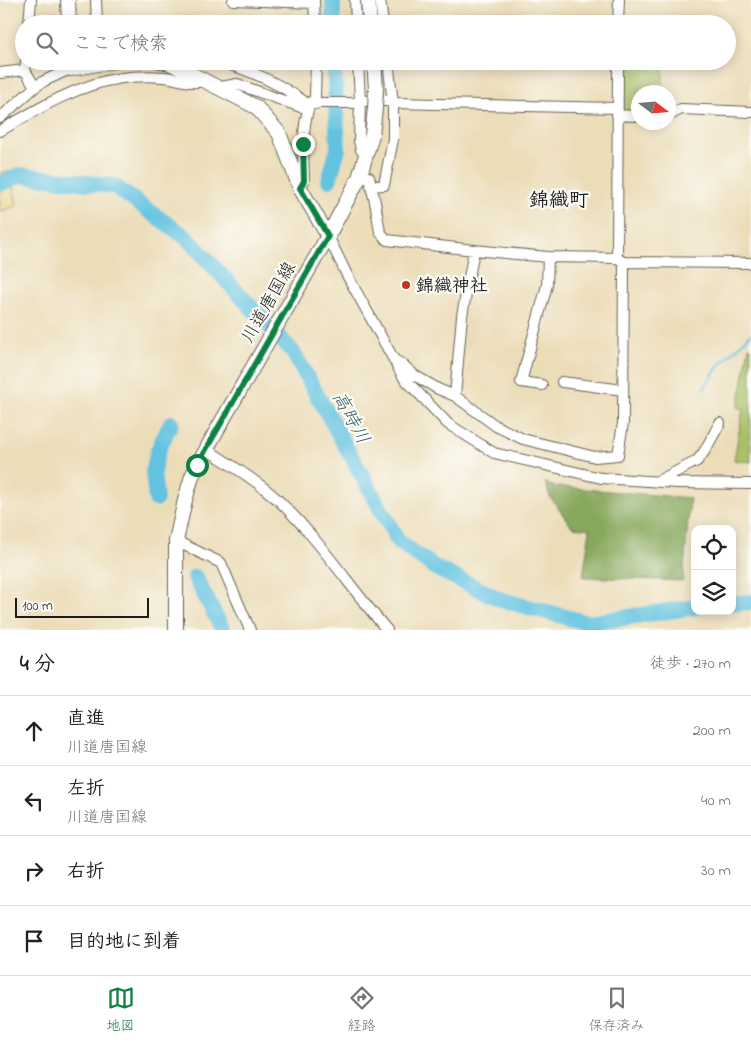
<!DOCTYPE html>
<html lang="ja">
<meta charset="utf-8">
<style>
:root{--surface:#fff;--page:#f2f2f2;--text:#202124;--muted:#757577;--line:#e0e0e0;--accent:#0b8043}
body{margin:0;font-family:"Indie Flower","Klee One",sans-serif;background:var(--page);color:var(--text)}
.controls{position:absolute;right:15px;bottom:15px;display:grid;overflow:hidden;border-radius:10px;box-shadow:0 2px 12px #0003}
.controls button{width:45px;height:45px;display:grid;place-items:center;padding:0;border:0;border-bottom:1px solid var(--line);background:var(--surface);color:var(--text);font:25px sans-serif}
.compass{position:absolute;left:631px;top:85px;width:45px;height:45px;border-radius:50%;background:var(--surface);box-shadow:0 2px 12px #0003;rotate:106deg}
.scale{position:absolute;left:15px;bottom:12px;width:134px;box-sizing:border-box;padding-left:5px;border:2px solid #1c1c1c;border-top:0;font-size:14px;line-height:18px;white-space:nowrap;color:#1c1c1c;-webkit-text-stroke:4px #fdfcf7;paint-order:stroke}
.stop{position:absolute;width:15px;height:15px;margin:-11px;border:4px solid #0b8043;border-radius:50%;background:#fff}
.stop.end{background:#0b8043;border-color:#fff;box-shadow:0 1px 5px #0008}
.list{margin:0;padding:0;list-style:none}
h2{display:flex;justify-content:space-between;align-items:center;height:65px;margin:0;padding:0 20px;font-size:21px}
h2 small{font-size:16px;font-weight:400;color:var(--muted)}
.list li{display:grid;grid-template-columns:32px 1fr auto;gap:15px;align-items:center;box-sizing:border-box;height:70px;padding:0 20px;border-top:1px solid var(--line)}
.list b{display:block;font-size:19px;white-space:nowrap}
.list p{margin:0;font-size:16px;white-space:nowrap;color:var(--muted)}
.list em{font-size:16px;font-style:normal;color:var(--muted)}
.icon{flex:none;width:28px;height:28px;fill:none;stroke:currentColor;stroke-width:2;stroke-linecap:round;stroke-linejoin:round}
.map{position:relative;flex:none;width:751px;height:630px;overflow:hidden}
.search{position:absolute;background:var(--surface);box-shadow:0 2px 12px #0003;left:15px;right:15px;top:15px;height:55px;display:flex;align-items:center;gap:12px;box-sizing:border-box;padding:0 18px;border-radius:28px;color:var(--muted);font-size:19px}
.sheet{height:345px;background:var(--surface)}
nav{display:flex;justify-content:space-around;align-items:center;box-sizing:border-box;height:70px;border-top:1px solid var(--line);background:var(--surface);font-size:14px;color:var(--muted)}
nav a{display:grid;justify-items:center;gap:2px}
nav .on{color:var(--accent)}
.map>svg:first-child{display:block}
.green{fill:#a9c166;stroke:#626e41}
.forest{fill:#86a75b;stroke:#51623c}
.sand{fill:#eeda9e;stroke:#857b5d}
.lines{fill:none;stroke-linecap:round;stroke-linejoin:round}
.stream{stroke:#62c2e0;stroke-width:2.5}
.river{stroke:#62c2e0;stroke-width:16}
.street-casing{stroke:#656053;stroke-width:12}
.secondary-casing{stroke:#656053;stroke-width:16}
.street{stroke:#fff;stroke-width:10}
.secondary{stroke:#fff;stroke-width:14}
.secondary-bridge-casing{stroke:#656053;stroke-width:16;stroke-linecap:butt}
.secondary-bridge{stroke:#fff;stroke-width:14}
.route{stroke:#0b8043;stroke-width:6}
.poi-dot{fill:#c8321e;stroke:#fdfcf7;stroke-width:2}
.labels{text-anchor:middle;stroke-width:4.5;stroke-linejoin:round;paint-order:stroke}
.poi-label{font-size:18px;font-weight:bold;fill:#1c1c1c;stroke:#fdfcf7;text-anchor:start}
.street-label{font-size:18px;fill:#1c1c1c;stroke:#fdfcf7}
.water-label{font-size:19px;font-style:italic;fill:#385e6a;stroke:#fdfcf7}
.quarter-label{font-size:20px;font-weight:bold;fill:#1c1c1c;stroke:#fdfcf7}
</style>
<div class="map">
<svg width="751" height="630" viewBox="0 0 751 630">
<rect width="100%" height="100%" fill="#fdfcf7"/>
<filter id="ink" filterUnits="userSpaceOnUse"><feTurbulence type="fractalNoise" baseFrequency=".02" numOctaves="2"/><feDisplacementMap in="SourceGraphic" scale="10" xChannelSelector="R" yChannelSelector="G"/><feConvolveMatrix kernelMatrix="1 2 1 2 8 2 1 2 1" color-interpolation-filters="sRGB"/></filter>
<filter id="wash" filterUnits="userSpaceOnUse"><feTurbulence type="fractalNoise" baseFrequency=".0096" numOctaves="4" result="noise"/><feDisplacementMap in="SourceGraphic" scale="20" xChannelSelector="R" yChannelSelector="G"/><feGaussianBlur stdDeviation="1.12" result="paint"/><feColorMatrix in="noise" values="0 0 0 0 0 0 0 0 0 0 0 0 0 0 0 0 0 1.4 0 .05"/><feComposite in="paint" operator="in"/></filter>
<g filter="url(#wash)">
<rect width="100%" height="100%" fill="#ecddb9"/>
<path class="green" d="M621 64 663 65V92H638V113L620 111Z
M749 347 751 348V462L734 460 743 409 738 408Z"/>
<path class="forest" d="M545 482 551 486 690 498 683 581 583 577 590 529 572 527 550 497Z"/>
<path class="sand" d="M9 171 17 205 0 212V173Z"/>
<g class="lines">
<path class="stream" d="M704 388 718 367 751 334"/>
<path class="river" d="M333 0V24
M329 180 338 149 334 61
M0 184 20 175 114 186 187 238 293 352 399 542 439 570 502 600 588 623 695 607
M156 499 153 472 158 450 171 423
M195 577 223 630
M732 603 751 602"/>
</g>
</g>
<g filter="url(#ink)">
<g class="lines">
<defs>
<path id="street" d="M96 0 97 24
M233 0 314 3
M314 0 315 24
M355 0 356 24
M380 0 383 24
M29 24 31 0
M618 24 619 0
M215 61C249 69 281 84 309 105
M358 61 360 101 359 141 361 150
M25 70 35 87
M0 73 25 70 26 61
M221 87 237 84 301 107 319 103H353L360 101H387L393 103 617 108
M617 115 638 116
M668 116 681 109 751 112
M0 118 35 87 44 81 70 69
M0 131C37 109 78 84 122 78 136 76 150 76 164 77 178 78 192 86 205 80
M369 177 375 202 380 232 387 240 474 250 548 257 617 258 624 262 623 423 618 455 595 457 523 439 496 426 455 396 438 389 414 375 402 364 394 360
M371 186 384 185 393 139V103L388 61
M300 188 304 181 303 144 305 124 309 105 315 98 316 61
M328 236 347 275 404 378 448 424 494 453 601 478 678 483 751 484
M617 258 618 61
M624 262 751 263
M562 382 623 390
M542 385 521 382 547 285 548 257
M455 396 462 316 474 250
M206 449C231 465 256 480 278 500 319 539 350 587 387 630
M658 481 697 461 704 452 720 423
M176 541 221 563 250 630"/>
<path id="secondary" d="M68 0 69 24
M368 0 370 24
M70 61V69L114 61
M160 61 170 63 256 107 279 133 300 188 328 236 213 437 192 476 185 500 176 541V630
M374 61 376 89
M328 236 359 178 372 135 375 108"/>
</defs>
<use href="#street" class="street-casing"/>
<use href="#secondary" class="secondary-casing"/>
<use href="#street" class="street"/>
<use href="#secondary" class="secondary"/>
<defs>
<path id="secondary-bridge" d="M375 108 376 89"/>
</defs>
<use href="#secondary-bridge" class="secondary-bridge-casing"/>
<use href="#secondary-bridge" class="secondary-bridge"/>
</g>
</g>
<g class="lines" filter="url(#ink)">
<path class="route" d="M197 465 328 236 300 188 304 181 303 144"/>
</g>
<circle class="poi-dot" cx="406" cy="285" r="5"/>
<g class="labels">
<g class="poi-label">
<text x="416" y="291">錦織神社</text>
</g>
<g class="street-label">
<text transform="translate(268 302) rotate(-60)" y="6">川道唐国線</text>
</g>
<g class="water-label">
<text transform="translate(352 417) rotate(61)" y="7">高時川</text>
</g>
<g class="quarter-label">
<text x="559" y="206">錦織町</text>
</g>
</g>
</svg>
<div class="controls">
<button><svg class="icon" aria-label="locate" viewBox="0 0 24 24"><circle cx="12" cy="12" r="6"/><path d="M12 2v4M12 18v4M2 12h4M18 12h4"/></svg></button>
<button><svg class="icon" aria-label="layers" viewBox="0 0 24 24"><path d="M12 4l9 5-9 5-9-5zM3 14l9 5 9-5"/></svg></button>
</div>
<svg class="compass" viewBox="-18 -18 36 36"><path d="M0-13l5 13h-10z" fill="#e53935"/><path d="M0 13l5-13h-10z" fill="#757577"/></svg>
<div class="scale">100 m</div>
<div class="stop" style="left:197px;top:465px"></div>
<div class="stop end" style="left:303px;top:144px"></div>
<div class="search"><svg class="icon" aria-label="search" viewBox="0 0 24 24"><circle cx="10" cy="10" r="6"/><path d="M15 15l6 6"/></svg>ここで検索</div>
</div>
<section class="sheet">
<h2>4 分<small>徒歩 · 270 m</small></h2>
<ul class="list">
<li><svg class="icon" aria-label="ahead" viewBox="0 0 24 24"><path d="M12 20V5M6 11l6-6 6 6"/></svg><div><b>直進</b><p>川道唐国線</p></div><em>200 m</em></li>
<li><svg class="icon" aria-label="left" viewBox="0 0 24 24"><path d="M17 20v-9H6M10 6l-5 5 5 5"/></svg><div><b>左折</b><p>川道唐国線</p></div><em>40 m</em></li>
<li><svg class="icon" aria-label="right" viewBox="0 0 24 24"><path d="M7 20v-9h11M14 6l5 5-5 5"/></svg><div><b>右折</b></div><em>30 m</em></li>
<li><svg class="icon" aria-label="arrive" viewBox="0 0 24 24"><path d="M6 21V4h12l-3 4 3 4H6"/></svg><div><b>目的地に到着</b></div></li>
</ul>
</section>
<nav>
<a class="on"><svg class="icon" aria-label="map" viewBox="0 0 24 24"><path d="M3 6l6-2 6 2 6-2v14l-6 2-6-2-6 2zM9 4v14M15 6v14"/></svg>地図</a>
<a><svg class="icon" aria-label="directions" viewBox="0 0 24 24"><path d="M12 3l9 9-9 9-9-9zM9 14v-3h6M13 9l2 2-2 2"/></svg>経路</a>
<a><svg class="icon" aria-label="saved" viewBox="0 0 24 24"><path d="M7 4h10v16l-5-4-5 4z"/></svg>保存済み</a>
</nav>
